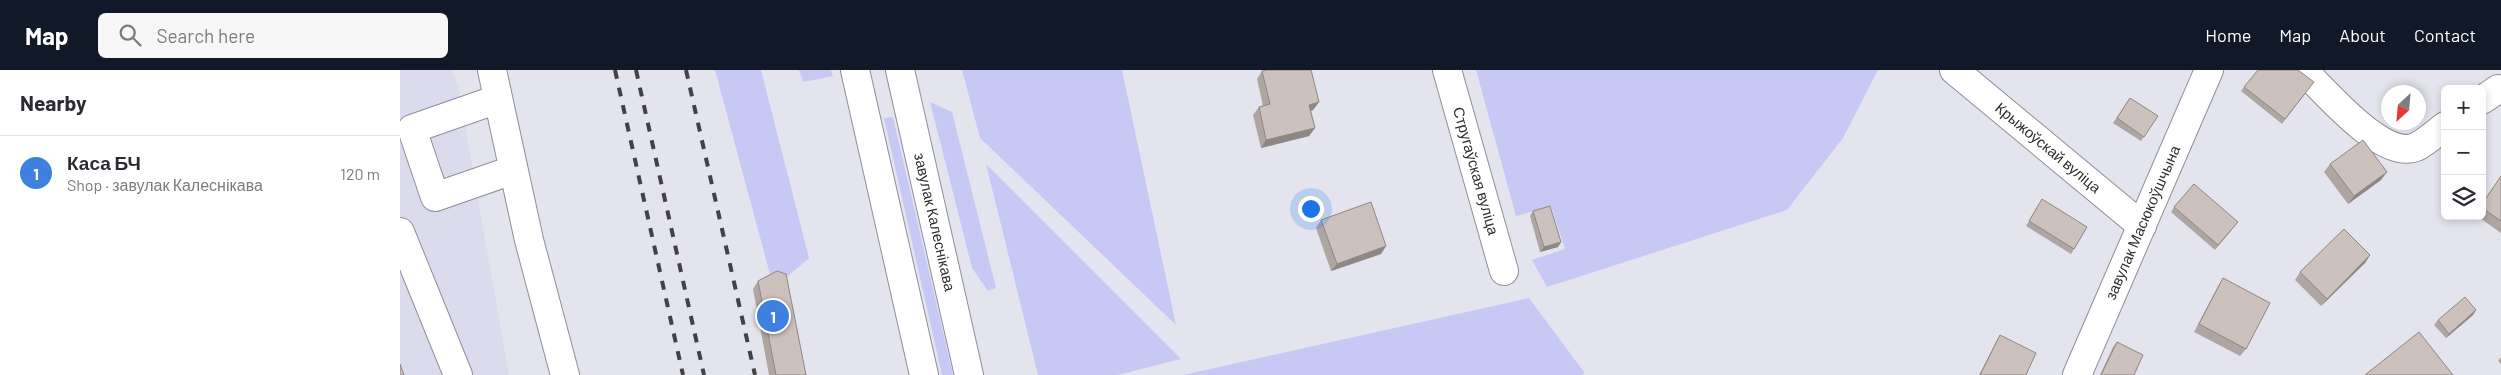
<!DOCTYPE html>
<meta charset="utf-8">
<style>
:root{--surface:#fff;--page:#f7f7f7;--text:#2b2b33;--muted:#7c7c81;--line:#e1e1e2;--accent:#111827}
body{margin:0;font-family:Barlow,sans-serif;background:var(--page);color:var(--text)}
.controls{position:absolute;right:15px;top:15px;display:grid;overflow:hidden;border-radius:8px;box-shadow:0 2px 8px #0003}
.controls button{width:45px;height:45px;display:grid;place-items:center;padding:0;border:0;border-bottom:1px solid var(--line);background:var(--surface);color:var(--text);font:25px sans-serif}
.compass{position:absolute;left:1981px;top:15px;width:45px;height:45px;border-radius:50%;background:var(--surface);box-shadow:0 2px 8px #0003;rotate:206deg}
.you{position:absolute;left:910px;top:138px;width:18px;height:18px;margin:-12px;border:4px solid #fff;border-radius:50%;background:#1a73e8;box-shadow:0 0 0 8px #1a73e833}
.badge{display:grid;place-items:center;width:32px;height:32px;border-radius:50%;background:var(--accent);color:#fff;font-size:16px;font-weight:700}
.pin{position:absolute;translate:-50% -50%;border:2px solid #fff;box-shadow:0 1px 5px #0006}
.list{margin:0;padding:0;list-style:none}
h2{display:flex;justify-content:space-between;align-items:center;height:65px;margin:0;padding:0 20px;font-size:21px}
h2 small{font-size:16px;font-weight:400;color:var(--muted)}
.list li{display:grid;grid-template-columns:32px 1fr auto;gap:15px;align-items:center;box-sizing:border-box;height:75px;padding:0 20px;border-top:1px solid var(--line)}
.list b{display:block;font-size:19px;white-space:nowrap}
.list p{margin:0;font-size:16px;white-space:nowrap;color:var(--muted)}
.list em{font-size:16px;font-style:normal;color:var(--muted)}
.icon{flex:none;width:28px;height:28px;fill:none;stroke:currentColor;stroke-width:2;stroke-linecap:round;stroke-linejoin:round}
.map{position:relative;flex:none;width:2101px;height:305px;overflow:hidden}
header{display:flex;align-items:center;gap:30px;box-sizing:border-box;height:70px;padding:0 25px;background:var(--accent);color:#fff}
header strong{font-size:24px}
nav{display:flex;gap:28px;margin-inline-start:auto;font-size:18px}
.search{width:350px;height:45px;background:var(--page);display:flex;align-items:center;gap:12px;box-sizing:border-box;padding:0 18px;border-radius:8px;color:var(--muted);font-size:19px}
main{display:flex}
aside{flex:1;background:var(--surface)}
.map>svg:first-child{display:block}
.built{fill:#dbdbed}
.green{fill:#c8c8f5}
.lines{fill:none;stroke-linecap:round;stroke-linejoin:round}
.minor-casing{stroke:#8e8e98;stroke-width:30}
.minor{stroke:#fff;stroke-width:28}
.rail{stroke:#424246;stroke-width:4;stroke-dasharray:9 9;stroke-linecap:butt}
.wall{fill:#afa6a3}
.shaded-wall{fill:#8f8784}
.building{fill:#ccc1bd;stroke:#8f8784}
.labels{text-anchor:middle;stroke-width:5;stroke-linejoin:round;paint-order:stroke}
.street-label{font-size:15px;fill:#2f2f33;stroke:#f1f1fc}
</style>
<header>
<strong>Map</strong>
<div class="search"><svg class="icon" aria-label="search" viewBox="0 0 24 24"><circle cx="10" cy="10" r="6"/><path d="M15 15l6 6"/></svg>Search here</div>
<nav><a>Home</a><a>Map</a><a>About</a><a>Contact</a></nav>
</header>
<main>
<aside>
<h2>Nearby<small></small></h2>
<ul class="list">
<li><span class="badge" style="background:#3f7fe0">1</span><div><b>Каса БЧ</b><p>Shop · завулак Калеснікава</p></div><em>120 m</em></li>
</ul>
</aside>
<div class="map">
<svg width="2101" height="305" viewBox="0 0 2101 305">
<rect width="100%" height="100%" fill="#e4e4ee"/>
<path class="built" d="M0 0H52L58 16 109 305H0Z"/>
<path class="green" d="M315 0H361L409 188 381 212 371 208Z
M399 0H431L433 6 403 12Z
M562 0H722L776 255 580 68Z
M1076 0H1478L1443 68 1387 140 1147 217 1132 190 1165 179 1151 136 1116 146Z
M530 32 552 42 596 218 588 221 572 198Z
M493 47 553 305H542L484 48Z
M586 94 781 289 718 305H638Z
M1129 228 1184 302 1183 305H783Z"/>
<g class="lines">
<defs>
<g id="minor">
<path d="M92 0 129 170 165 305"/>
<path d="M455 0 524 305"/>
<path id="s1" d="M500 0 569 305"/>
<path id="s2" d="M1047 0 1104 201"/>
<path id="s3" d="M1554 0 1742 156"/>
<path d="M1903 0C1925 21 1983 91 2016 77 2026 72 2036 63 2045 56"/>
<path d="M98 29 12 59 35 127 113 100"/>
<path d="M2082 30 2098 19"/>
<path d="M0 162 58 305"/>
<path id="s4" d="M1677 305 1809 0"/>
</g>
</defs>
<use href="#minor" class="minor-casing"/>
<use href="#minor" class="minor"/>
<path class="rail" d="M215 0 283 305
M236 0 304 305
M286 0 355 305"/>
</g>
<path class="wall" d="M862 1 919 32 913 40 911 41 915 58 909 66 861 78 853 45 859 37 863 36 857 9Z
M1844 17H1910L1882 54 1841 21Z
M1730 28 1758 46 1741 71 1713 53Z
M1930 94 1981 110 1948 134 1924 102Z
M2101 106V163L2077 146H2082V134Z
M1639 134 1674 179 1671 184 1626 156Z
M1774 137 1835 156 1815 180 1771 142Z
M1133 141 1161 172 1158 177 1140 182 1130 146Z
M921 150 986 176 981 184 931 201 916 158Z
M1970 185 1965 193 1921 236 1895 210 1900 202Z
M1823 208 1846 279 1840 286 1794 262 1818 216Z
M358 211 406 305H369L353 219Z
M2076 240 2073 245 2046 268 2034 255 2038 250Z
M1600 265 1626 305H1579L1597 270Z
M1717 272 1734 305H1700L1713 277Z
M2101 287V294L2098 291Z"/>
<path class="shaded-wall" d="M919 32 913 40 904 42 909 35Z
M915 58 909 66 861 78 866 70Z
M1987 102 1981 110 1948 134 1954 126Z
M1161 172 1158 177 1140 182 1144 177Z
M986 176 981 184 931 201 937 194Z
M1970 185 1965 193 1921 236 1927 229Z
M2076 240 2073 245 2046 268 2049 264Z"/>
<path class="building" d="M867 0H911L919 32 909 35 915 58 866 70 859 37 870 34 862 1Z
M1858 0H1898L1914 12 1885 49 1844 17Z
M1730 28 1758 46 1744 67 1717 48Z
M1963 70 1987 102 1954 126 1930 94Z
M2101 106V151L2082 138V134Z
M1794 114 1838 152 1818 175 1774 137Z
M1642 129 1687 157 1674 179 1629 151Z
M971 132 986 176 937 194 921 150Z
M1150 136 1161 172 1144 177 1133 141Z
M1944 159 1970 185 1927 229 1900 202Z
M377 201 386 204 406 305H376L358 211Z
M1823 208 1870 233 1846 279 1799 254Z
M2065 227 2076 240 2049 264 2038 250Z
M2019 262 2053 305H1965Z
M1600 265 1636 283 1626 305H1580Z
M1717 272 1743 285 1734 305H1701Z
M0 294 4 305H0Z"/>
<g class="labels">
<g class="street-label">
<text dy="5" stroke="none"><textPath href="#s3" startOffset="122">Крыжоўскай вуліца</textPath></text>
<text dy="5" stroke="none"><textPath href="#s2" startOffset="105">Стругаўская вуліца</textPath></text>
<text dy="5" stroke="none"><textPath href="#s4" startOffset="166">завулак Масюкоўшчына</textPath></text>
<text dy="5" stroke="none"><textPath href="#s1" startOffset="156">завулак Калеснікава</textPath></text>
</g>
</g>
</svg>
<div class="controls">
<button>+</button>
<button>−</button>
<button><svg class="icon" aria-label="layers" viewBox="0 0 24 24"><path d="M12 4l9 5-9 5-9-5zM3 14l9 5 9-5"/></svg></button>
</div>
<svg class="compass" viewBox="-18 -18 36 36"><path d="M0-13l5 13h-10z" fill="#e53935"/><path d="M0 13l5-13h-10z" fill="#7c7c81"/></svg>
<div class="you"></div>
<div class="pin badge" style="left:373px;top:246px;background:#3f7fe0">1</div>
</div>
</main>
